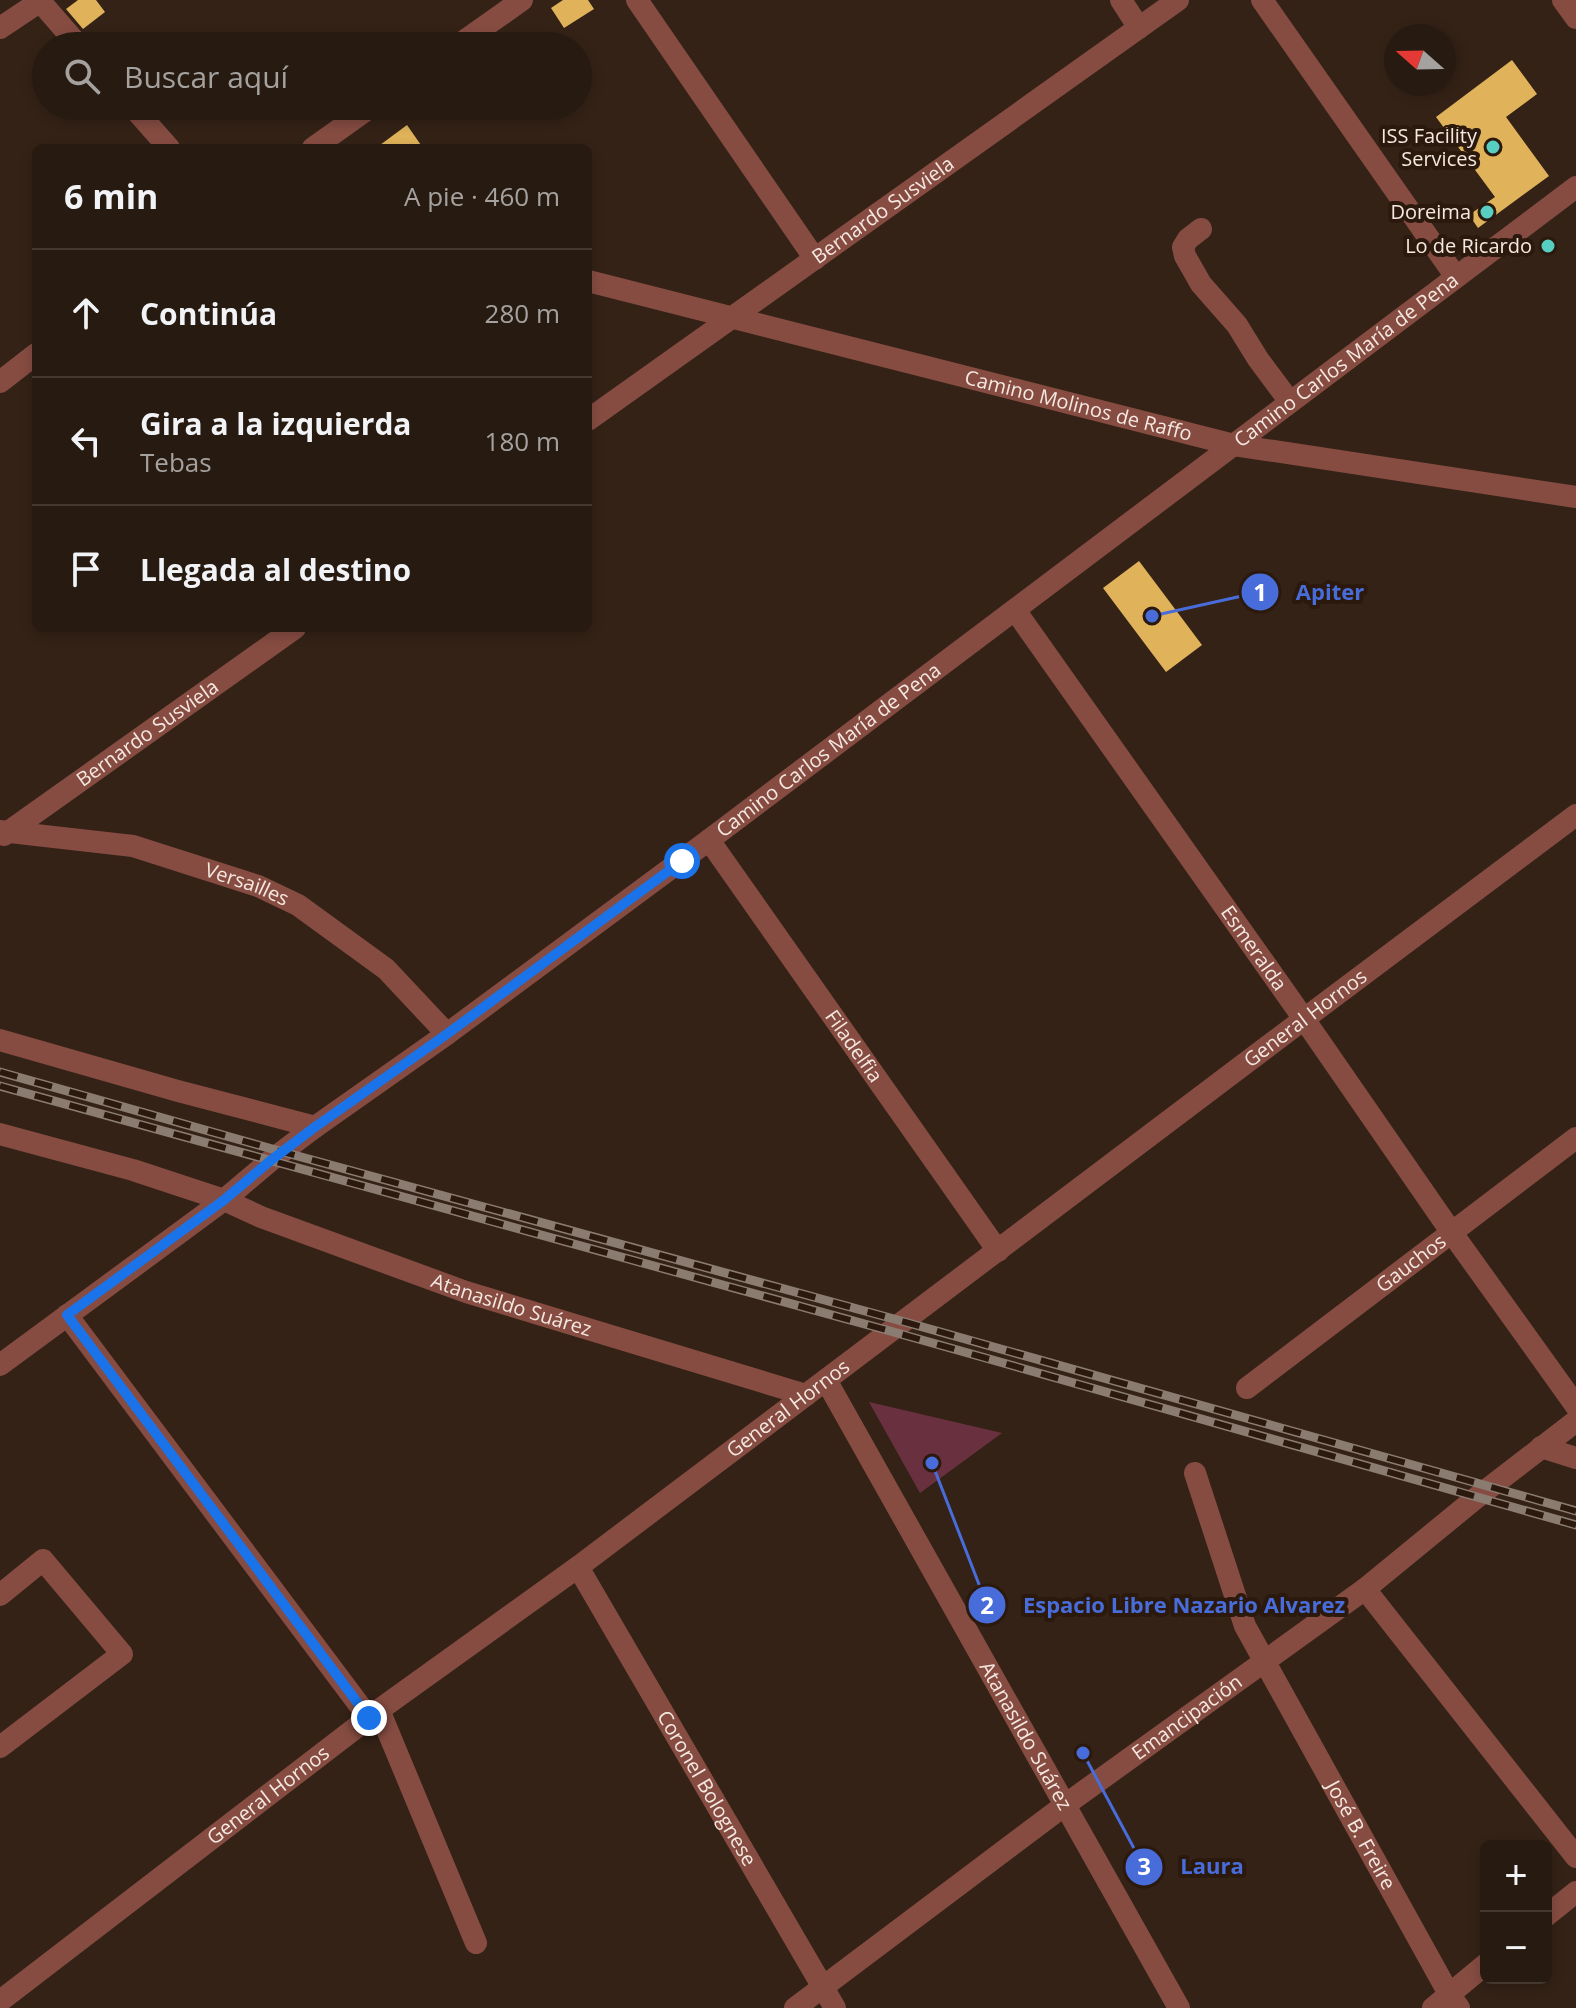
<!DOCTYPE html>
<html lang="es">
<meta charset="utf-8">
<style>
:root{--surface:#271a10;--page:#33271e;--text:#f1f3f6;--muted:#a4a19f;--line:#433830}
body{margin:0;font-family:"Open Sans",sans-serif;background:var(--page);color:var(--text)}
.controls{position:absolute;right:24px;bottom:24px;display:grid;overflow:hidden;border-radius:12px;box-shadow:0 4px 12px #0003}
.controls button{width:72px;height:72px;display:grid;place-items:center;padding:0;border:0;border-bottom:2px solid var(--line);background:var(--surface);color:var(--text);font:40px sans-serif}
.compass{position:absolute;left:1384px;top:24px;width:72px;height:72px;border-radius:50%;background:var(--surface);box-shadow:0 4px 12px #0003;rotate:290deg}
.stop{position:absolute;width:24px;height:24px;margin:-18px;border:6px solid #1a73e8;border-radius:50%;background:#fff}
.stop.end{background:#1a73e8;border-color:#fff;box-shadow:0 2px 8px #0008}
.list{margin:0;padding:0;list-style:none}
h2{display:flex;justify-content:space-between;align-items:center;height:104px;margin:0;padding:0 32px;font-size:34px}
h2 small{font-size:26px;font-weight:400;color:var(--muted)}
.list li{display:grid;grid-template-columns:52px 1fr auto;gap:24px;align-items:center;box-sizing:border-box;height:128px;padding:0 32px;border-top:2px solid var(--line)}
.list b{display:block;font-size:30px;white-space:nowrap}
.list p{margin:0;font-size:26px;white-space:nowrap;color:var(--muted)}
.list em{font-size:26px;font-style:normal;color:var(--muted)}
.icon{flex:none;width:44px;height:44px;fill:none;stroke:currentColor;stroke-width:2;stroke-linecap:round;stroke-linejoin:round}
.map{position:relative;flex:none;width:1576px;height:2008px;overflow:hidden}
.search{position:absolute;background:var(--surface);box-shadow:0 4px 12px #0003;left:32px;top:32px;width:560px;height:88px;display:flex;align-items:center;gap:20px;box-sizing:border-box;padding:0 28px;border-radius:44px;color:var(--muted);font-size:30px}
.panel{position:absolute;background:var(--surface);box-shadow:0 4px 12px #0003;left:32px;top:144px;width:560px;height:488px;border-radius:12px}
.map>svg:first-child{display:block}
.green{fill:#693140}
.building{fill:#e0b35a}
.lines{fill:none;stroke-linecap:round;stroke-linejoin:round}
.minor{stroke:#864c42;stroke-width:22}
.rail-casing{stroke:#8b7c72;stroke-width:9}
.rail{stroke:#2a190c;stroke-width:6;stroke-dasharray:18;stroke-linecap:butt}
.route{stroke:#1a73e8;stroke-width:10}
.poi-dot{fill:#57cec1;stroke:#2a190c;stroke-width:3}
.labels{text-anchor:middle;stroke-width:8;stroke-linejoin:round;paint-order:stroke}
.poi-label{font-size:20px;fill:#f4e8e0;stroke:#2a190c;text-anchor:end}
.street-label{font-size:20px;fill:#f4e8e0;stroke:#2a190c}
.leader{fill:none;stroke:#486dda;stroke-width:3}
.callout-dot{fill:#486dda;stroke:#2a190c;stroke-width:3}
.mark-label{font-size:24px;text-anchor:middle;font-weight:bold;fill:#fff}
.callout-label{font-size:22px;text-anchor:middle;font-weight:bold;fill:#486dda;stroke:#2a190c;stroke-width:8;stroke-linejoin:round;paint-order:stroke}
</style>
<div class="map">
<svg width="1576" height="2008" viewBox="0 0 1576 2008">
<rect width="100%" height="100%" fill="#342216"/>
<path class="green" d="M869 1402 1002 1433 920 1493Z"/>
<path class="building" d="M78 0H96L105 12 83 29 66 9Z
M563 0H588L594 9 564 28 551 8Z
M1512 60 1537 94 1506 117 1549 176 1478 228 1469 215 1495 197 1436 117Z
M407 125 423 148H376Z
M1139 561 1202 645 1166 672 1103 588Z"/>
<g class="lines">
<g class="minor">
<path d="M39 0 79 46"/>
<path d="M637 0 815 259"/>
<path d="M1121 0 1139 28"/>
<path d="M1262 0 1456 277"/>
<path d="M1563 0 1576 18"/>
<path d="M0 28 42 0"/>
<path d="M457 46 522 0"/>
<path d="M132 106 169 148"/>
<path d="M313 148 372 106"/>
<path d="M1201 229 1188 239 1183 247 1185 256 1201 284 1237 325 1258 359 1290 402"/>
<path id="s1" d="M588 281 1234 445 1576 497"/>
<path d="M0 382 36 354"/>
<path id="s2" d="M588 420 1178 0"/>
<path id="s3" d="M1015 610 1304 1019 1452 1233 1576 1406"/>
<path id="s4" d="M0 831 133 846 258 886 298 905 386 969 447 1034"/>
<path id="s5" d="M4 835 295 628"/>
<path id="s6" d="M709 840 998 1251"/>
<path d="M0 1040 178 1091 315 1127"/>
<path id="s7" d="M0 1134 133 1170 224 1200 261 1217 466 1292 806 1395"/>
<path d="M67 1315 369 1718"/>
<path id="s8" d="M0 1365 224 1200 270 1161 315 1127 447 1034 709 840 1576 187"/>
<path id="s9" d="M826 1380 1179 2008"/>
<path id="s10" d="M1247 1388 1576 1138"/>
<path d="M1541 1447 1576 1458"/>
<path id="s11" d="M1195 1473 1245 1626 1449 1994 1459 2008"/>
<path id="s12" d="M578 1567 835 2008"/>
<path d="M1365 1589 1576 1857"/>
<path d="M0 1595 43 1560 122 1654 0 1747"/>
<path d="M379 1710 476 1943"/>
<path d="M1546 1916 1576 1892"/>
<path id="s13" d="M0 2001 379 1710 578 1567 1304 1019 1576 815"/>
<path id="s14" d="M795 2008 1065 1805 1365 1589 1476 1498 1576 1421"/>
<path d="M1433 2008 1486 1964"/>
</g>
<defs>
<path id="rail" d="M0 1072 283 1152 905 1322 1576 1511
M0 1086 890 1331 1576 1525"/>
</defs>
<use href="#rail" class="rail-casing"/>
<use href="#rail" class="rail"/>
</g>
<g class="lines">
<path class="route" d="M369 1718 67 1315 224 1200 270 1161 315 1127 447 1034 682 861"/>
</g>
<g class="poi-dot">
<circle cx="1493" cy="147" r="8"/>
<circle cx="1487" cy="212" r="8"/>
<circle cx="1548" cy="246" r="8"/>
</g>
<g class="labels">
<g class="poi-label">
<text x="1477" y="143">ISS Facility<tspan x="1477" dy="23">Services</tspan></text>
<text x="1471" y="219">Doreima</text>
<text x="1532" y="253">Lo de Ricardo</text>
</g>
<g class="street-label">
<text dy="7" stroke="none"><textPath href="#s2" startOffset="362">Bernardo Susviela</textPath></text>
<text dy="7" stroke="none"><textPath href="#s8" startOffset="1680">Camino Carlos María de Pena</textPath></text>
<text dy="7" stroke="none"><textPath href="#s1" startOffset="506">Camino Molinos de Raffo</textPath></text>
<text dy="7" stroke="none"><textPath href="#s5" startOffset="176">Bernardo Susviela</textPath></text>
<text dy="7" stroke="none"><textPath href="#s8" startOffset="1032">Camino Carlos María de Pena</textPath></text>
<text dy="7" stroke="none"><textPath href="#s4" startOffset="254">Versailles</textPath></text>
<text dy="7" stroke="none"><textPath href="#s3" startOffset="414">Esmeralda</textPath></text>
<text dy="7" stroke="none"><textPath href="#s13" startOffset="1634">General Hornos</textPath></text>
<text dy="7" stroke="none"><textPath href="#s6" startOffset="252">Filadelfia</textPath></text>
<text dy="7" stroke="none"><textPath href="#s10" startOffset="206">Gauchos</textPath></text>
<text dy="7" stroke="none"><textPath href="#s7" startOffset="540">Atanasildo Suárez</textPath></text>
<text dy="7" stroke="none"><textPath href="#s13" startOffset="986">General Hornos</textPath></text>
<text dy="7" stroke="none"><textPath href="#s14" startOffset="488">Emancipación</textPath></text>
<text dy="7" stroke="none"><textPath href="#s9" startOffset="408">Atanasildo Suárez</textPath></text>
<text dy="7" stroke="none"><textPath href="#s12" startOffset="256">Coronel Bolognese</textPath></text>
<text dy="7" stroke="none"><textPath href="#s13" startOffset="338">General Hornos</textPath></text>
<text dy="7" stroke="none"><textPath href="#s11" startOffset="400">José B. Freire</textPath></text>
</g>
</g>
<path class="leader" d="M1152 616L1260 592M932 1463L987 1605M1083 1753L1144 1867"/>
<g class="callout-dot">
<circle cx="1152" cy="616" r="8"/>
<circle cx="932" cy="1463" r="8"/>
<circle cx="1083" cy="1753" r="8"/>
<circle cx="1260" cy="592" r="20"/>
<circle cx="987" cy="1605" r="20"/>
<circle cx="1144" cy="1867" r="20"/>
</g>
<g class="mark-label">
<text x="1260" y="601">1</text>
<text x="987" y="1614">2</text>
<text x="1144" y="1875">3</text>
</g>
<g class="callout-label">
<text x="1330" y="600">Apiter</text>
<text x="1184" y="1613">Espacio Libre Nazario Alvarez</text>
<text x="1212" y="1874">Laura</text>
</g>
</svg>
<div class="controls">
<button>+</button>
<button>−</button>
</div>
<svg class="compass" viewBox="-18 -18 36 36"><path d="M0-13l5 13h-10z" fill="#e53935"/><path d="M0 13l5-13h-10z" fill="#a4a19f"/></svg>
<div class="stop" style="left:682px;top:861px"></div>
<div class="stop end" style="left:369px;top:1718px"></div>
<div class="search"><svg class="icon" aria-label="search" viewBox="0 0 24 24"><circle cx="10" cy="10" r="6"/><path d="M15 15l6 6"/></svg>Buscar aquí</div>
<section class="panel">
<h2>6 min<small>A pie · 460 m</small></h2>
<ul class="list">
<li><svg class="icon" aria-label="ahead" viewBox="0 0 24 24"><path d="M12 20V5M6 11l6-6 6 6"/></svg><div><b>Continúa</b></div><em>280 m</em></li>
<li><svg class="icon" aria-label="left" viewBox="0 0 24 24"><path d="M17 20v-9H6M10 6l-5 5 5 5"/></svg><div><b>Gira a la izquierda</b><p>Tebas</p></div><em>180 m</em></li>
<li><svg class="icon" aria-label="arrive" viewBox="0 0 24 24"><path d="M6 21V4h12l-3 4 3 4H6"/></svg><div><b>Llegada al destino</b></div></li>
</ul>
</section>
</div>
